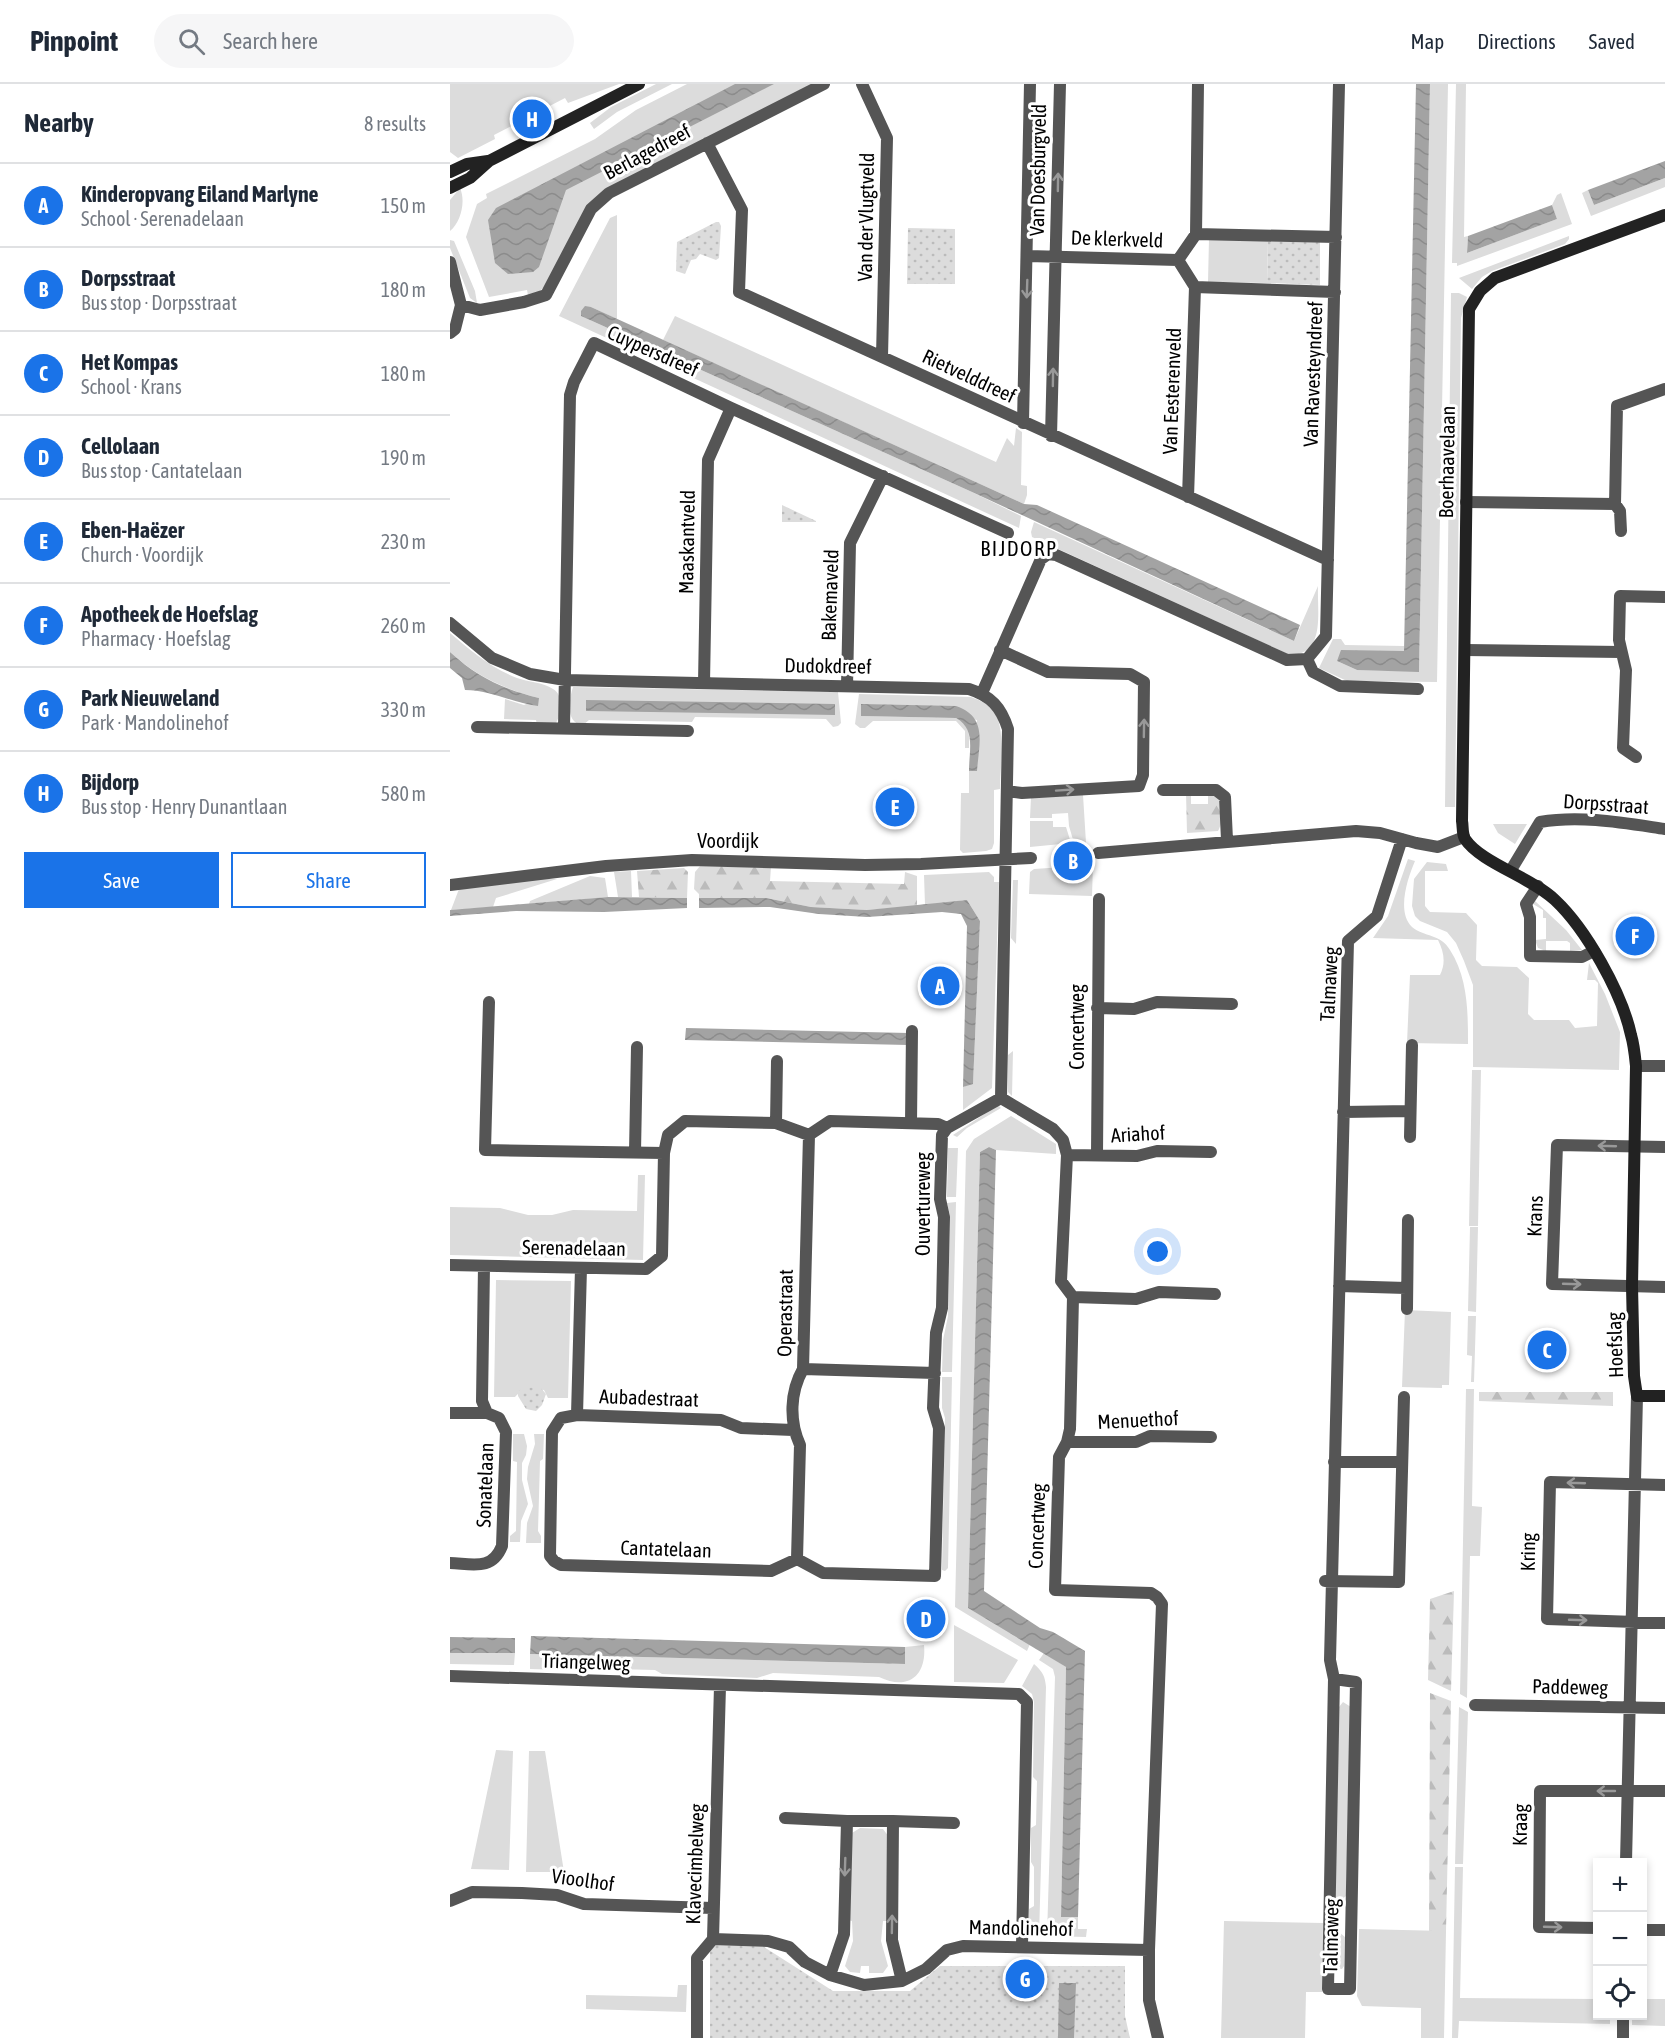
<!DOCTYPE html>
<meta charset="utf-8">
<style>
:root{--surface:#fff;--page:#f6f6f7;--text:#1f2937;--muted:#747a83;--line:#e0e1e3;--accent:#1a73e8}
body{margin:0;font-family:"Asap Condensed",sans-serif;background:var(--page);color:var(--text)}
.controls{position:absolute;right:18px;bottom:18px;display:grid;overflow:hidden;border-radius:0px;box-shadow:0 3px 9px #0003}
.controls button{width:54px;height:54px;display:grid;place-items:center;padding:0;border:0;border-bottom:2px solid var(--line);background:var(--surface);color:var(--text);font:30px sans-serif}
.you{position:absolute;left:708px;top:1168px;width:21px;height:21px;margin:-15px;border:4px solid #fff;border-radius:50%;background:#1a73e8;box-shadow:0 0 0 9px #1a73e833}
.badge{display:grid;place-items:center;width:39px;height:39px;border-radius:50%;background:var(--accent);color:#fff;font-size:20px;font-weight:700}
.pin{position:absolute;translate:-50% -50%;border:3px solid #fff;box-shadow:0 2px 6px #0006}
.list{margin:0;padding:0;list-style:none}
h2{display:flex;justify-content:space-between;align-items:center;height:78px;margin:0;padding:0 24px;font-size:26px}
h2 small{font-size:20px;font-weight:400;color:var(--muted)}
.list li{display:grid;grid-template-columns:39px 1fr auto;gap:18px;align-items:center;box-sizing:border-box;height:84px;padding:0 24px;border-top:2px solid var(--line)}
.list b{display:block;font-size:22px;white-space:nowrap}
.list p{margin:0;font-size:20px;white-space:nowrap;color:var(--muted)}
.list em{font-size:20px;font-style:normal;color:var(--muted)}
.actions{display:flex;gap:12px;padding:18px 24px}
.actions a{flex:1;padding:14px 0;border:2px solid var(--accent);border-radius:0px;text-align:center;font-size:21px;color:var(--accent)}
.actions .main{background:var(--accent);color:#fff}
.icon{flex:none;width:33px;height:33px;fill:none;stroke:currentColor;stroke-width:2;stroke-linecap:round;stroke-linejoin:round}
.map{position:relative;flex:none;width:1215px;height:1954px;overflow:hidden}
header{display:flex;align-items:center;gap:36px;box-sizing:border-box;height:84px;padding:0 30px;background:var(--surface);border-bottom:2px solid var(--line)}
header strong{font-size:28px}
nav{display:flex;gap:33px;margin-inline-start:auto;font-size:21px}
.search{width:420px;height:54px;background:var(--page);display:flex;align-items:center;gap:15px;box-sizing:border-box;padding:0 21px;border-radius:33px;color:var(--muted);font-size:22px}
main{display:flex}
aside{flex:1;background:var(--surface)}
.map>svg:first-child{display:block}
.green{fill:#dcdcdc}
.forest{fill:url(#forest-firs)}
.park{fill:url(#park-dots)}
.water{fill:url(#water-waves)}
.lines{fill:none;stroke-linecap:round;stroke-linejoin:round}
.street{stroke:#555;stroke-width:12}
.secondary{stroke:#222;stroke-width:12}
.oneway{stroke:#999}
.labels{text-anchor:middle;stroke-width:6;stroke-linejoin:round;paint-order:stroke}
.street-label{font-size:20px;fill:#000;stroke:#fff}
.neighbourhood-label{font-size:21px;letter-spacing:1.5px;fill:#000;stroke:#fff}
</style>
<header>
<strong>Pinpoint</strong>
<div class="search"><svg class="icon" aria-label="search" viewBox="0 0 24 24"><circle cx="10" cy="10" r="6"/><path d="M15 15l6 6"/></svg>Search here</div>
<nav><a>Map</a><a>Directions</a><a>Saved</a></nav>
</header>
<main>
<aside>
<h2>Nearby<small>8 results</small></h2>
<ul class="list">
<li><span class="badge">A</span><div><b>Kinderopvang Eiland Marlyne</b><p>School · Serenadelaan</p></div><em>150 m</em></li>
<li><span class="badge">B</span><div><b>Dorpsstraat</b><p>Bus stop · Dorpsstraat</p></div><em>180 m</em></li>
<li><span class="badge">C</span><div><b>Het Kompas</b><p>School · Krans</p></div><em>180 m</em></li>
<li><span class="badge">D</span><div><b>Cellolaan</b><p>Bus stop · Cantatelaan</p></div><em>190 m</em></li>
<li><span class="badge">E</span><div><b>Eben-Haëzer</b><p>Church · Voordijk</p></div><em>230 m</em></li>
<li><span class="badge">F</span><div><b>Apotheek de Hoefslag</b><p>Pharmacy · Hoefslag</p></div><em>260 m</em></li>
<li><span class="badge">G</span><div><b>Park Nieuweland</b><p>Park · Mandolinehof</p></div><em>330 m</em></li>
<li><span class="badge">H</span><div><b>Bijdorp</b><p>Bus stop · Henry Dunantlaan</p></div><em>580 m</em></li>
</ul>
<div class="actions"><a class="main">Save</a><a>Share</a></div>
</aside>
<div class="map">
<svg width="1215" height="1954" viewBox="0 0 1215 1954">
<defs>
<pattern id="forest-firs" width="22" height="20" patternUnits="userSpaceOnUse" patternTransform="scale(1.5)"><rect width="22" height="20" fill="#dcdcdc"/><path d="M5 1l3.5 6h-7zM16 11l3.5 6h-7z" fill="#bbb"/></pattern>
<pattern id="park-dots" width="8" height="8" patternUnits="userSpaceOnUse" patternTransform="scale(1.5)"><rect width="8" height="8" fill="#dcdcdc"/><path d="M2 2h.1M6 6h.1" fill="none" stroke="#bbb" stroke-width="1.8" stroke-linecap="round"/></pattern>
<pattern id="water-waves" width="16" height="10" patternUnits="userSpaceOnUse" patternTransform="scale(1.5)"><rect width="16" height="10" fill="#a3a3a3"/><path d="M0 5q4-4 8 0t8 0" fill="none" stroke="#8b8b8b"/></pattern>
</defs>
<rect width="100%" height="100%" fill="#fff"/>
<path class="green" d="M0 0H169L118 19 115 14 44 51 45 55 8 74 0 68Z
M206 0H222L167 28 144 45 140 39 161 23Z
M237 0H363L152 108 95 202 89 208 78 211 77 206 39 213 16 153 27 120 37 114 36 110 145 55 186 26Z
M980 0H998L987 598 897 597 869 584 883 555H891L895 561 954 562V567L887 577 907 586 969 587Z
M1006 0H1016L1014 153 1018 152 1017 169 1107 135 1102 121 1107 111 1111 109 1122 140 1007 182V179H1002Z
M1215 94V103L1141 132 1132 109 1138 106 1144 121Z
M10 104C16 117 11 138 0 147V116Z
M167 131V235L141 223 131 232 522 408 571 432 569 444 109 232 160 134Z
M1119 152V155L1115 160 1042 187 1032 193 1022 205 1009 194Z
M759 155 818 156 817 199 758 198Z
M0 156 4 157 25 207 27 219 20 214 0 164Z
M1001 209H1009L1017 213 1011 234 1005 723H995Z
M225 232 546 378 557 354 564 362 566 344 572 348 571 401 577 402V411L574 420 213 256Z
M584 438 844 557 868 502C867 527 876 571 840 571L582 453 581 448Z
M0 549C21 567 41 584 67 594 78 598 93 598 103 605 114 611 111 630 106 639L87 641 86 636 54 635 55 615 74 621 89 614C54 605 26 592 0 568Z
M123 603 388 608 391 639 388 642 383 643 376 635 245 633 242 638 139 636 133 641C115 640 119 615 123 603Z
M409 610 521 613C529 616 536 619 542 625 557 642 550 683 550 705L544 706V759L542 765 536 767 513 769 510 766 511 709H519V687H527V636L411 620V632L506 634C521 642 519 648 519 664H515V647L506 637H423L415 644H410L405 640Z
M633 711 636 759H624L619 742 618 729 602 730V734H580L581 713Z
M580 737H603V743H616L621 759 580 763Z
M1043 740H1077L1065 760 1048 749Z
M958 775 965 777C958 793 946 828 962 843 974 853 991 850 1000 866 1018 894 1018 928 1018 960L957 959 960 891H990C996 879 994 868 988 856L923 854 938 832Z
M977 778 996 780 998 787H975V822L980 828 1016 829 1027 841 1026 876 1032 882 1067 883 1079 894 1078 930 1084 936H1119L1125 944 1147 942 1148 899 1145 896H1137L1139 879 1155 910 1170 948 1169 986 1023 983V901L1014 877 1006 859 997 848 970 837 965 832 962 822 964 795Z
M643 781 642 812 579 810 580 788 584 785Z
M181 787 182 813H168L164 788Z
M539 788 544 793V798H549L542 1004 513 1026V1003L523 999 530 837 517 816 475 821 474 791Z
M140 792 155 794 158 813 79 820 80 817Z
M91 795H107L46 814 43 823 1 826 9 805Z
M563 796H568L566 860 561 854Z
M1085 817 1116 846 1132 866 1120 867V859L1117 857H1096V867L1088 864 1085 856 1096 855V834H1093V826L1083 820Z
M563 967 562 1012 558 1008V971Z
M1022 986H1031L1028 1142H1019Z
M548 1021 551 1024 517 1044 507 1053 503 1051Z
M561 1032 606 1060V1070L546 1066 539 1063 530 1068 518 1524 580 1560 577 1567 505 1523 516 1067 524 1055Z
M498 1064H508L506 1113H497Z
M188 1091H195L193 1176 0 1171V1123L50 1124 78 1131H102L123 1126 187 1127Z
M506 1118 502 1288H492L493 1256 498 1232 500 1131 497 1119Z
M1020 1143H1028L1026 1228 1018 1227Z
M46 1196 121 1197 118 1314H98L94 1306C82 1304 74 1303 65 1313H44Z
M955 1226 1001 1228 999 1301H992V1304L952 1303Z
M1018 1232H1026L1024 1298H1021L1022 1272 1017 1271Z
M492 1293H502L498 1484 495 1487 492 1486 495 1334 492 1324Z
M1016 1305H1024L1022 1422 1032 1423 1030 1472H1020L1017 1614 1010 1610Z
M63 1350H74L77 1362 76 1371 72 1379V1396L78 1420 71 1437 70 1458H60V1452L66 1447 67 1378 63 1377Z
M84 1350H94L93 1375 90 1377 88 1447 91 1452V1459H76L77 1439 83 1422 77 1395 78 1383 85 1360Z
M504 1541 568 1576 554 1599 504 1598Z
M474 1561C477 1592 458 1607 429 1593L323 1589 307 1594 212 1590 205 1586 122 1584 113 1586 80 1585V1570L454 1580 455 1563Z
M0 1569H65L64 1581 0 1580Z
M594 1569 616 1583 611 1832 628 1833V1845H637L636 1853 597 1852 605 1593 603 1585 589 1576Z
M584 1580C593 1588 595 1592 596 1603L589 1853 582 1852 579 1848V1825L584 1822V1783L581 1778V1744L586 1741 587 1697 583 1693 584 1618 582 1610 572 1602Z
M893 1618 901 1623 896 1812 890 1817 885 1812 889 1623Z
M1009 1623 1018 1628 1013 1780H1005Z
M46 1666 63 1667 59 1786 21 1785Z
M79 1667H95L114 1788H76Z
M410 1744 433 1745 439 1753 438 1837H433L431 1857 438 1882 433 1889H419V1882H411L410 1889 400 1888 395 1882 403 1857 402 1837 398 1836 402 1749Z
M1005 1783H1013L1010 1914 1147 1915 1148 1932H1160V1940L1009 1937 1008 1954H1002Z
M774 1837 873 1839 872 1908H856L855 1954H771Z
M909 1845 996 1847 994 1954H971V1924L912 1922 907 1912Z
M889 1848 895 1853 894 1882 892 1885H886L884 1883V1852Z
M228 1901H237L236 1928 136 1925V1911L227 1913Z
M1193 1915H1215V1942L1182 1941V1932H1192Z"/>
<path class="forest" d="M736 709H741V720H758V709C759 709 767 713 768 713 776 720 772 740 768 747L737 749Z
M250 782 321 783 320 797 454 800 455 788 467 792V822L417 826 361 823 316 814H249V810L244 805 245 788Z
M234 784 238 788 237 814 189 813 187 787Z
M1029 1308H1163V1322L1029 1317Z
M1004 1507 1001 1607 978 1596 980 1515Z
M980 1609 1001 1617 996 1847H979Z"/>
<path class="park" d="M266 138H269L271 142 269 174 266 176 250 170 246 175 241 176 235 190 226 187 227 158Z
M458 144 505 145V200H457Z
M818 156 870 157V201L817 199Z
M332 421 366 437V438H332Z
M90 1303 96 1310 92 1321 86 1327 76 1325 68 1312V1307L75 1304Z
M260 1858H306L383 1907H460L490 1882H675V1932L680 1954H260Z"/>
<path class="water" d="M285 0H324L116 106 89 183 83 188 58 190 45 179 38 136 46 124Z
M966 0H980L969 588 907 586 887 577 891 566 954 567Z
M1215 77V94L1144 121 1138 106Z
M1102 121 1107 135 1017 169 1018 152Z
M135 222 141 223 574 420 587 421 850 541 844 557 522 408 131 232V227Z
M0 568C27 593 53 605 89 614L88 622C63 619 40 606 15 606L12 594 0 584Z
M136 616 385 620V631L136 627Z
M411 620 506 622C538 633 529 659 527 687H519C519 666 526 645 506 634L411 632Z
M158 813 237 814V824L154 828 66 827 0 832V826Z
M249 814H316L361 823 417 826 517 816 530 837 523 1000 513 1003 517 842 511 830 492 828 417 833 369 830 320 823 249 824Z
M236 944 459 949 458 961 235 956Z
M539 1063 546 1066 534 1507 590 1544 603 1548 635 1567 628 1833H611L616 1583 518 1524 530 1068Z
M81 1552 455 1563V1580L80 1570Z
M0 1553 65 1554V1569H0Z
M609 1899H626L624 1954H608Z"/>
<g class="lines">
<path class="street" d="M412 0 437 54 432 273
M257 59 292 126 289 208 878 476
M746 150 886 153
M578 172 728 176
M0 178 11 221 5 245 0 249
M745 203 885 208
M11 221 30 226 74 218 96 211 141 125 159 109 374 0
M573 339 580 0
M601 352 610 0
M738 413 745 203 728 176 746 150 748 0
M1016 418 1165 420
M1171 447 1170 427 1165 420 1167 322 1215 305
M0 539 42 574 80 590 115 596 519 605C541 612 551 623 558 645L551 1014
M550 566 598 588 680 590 694 598 693 691 689 702 572 709 557 707
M1015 566 1171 568
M857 575 876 552 889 0
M254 599 258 376 281 324
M397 602 400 459 433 392
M532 609 591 475 598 470 606 471 837 576 857 575 863 588 890 602 968 605
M27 643 238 647
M114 644 120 311 124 298 144 259 281 324 558 449
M1186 673 1173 664 1176 586 1169 556 1170 512 1215 513
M713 706H766L775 713 777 756
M648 769 906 747 930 749 966 759 988 763 1014 753
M1061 786 1090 738C1131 731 1174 739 1215 745
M0 801 156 782 242 776 415 781 471 780 581 774
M1088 802 1076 820 1080 833V872L1132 873 1144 867
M39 918 35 1066 214 1069 218 1051 235 1037 326 1039 359 1051 380 1037 488 1040 497 1044
M647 924 684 925 707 918 782 920
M1186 982H1215
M551 1014 603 1045 613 1056 617 1071 611 1197 623 1213 620 1345 617 1358 609 1373 605 1506 701 1509 707 1513 712 1520 699 1866V1916L708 1954
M893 1028 960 1027
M326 1039 327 977
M461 1039 462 947
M960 1053 962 961
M1215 1063 1107 1061 1102 1200 1215 1203
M185 1068 187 963
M617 1071 687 1072 707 1067 761 1068
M647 1071 649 815
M0 1181 196 1185 212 1172 214 1069
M131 1184 127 1331 271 1336 291 1344 343 1346
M889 1202 956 1204
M623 1213 686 1215 709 1208 765 1210
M957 1225 958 1136
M353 1285 485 1289
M0 1329H37
M127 1331 111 1334 102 1348 100 1472 104 1477 111 1481 321 1487 347 1475 373 1489 485 1492 489 1344 483 1324 486 1249 492 1224 494 1133 490 1115 492 1051 497 1044 551 1014
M617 1358H686L700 1352 761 1353
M884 1378H952
M1215 1401 1100 1398 1097 1535 1215 1539
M347 1475 350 1361C339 1337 340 1308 353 1285L359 1051
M0 1479C23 1480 42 1487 52 1462L56 1348 49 1334 37 1329 32 1317 34 1182
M875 1497 949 1498 954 1313
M0 1592 569 1610 577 1618 572 1862
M884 1595 878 1905H900L906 1598 884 1595 880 1576 898 857 927 832 952 755
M1025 1621 1215 1624
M335 1734 397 1737
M443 1737 504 1739
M1176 1778 1187 1312
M0 1817 22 1808 72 1809 107 1811 134 1820 263 1824
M1148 1844 1089 1843 1090 1707H1215
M1192 1846H1215
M263 1855 318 1857 339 1863 355 1878 380 1891 414 1901 452 1897 476 1885 497 1866 513 1862 699 1866
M380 1891 394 1850 397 1737H443L442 1856 452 1897
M247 1954V1874L263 1855 270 1602
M1173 1954V1932"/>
<path class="secondary" d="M0 88 17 80 38 77
M0 104 20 94 39 77 189 0
M1215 131 1045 194 1030 207 1019 225 1012 737C1013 742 1012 750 1015 755 1031 779 1081 793 1105 816 1136 845 1172 909 1181 951 1184 961 1185 972 1186 982L1182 1202 1184 1292 1187 1312H1215"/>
</g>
<defs><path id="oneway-shaft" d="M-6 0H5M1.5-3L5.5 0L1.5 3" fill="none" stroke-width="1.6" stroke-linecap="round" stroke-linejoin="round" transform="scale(1.5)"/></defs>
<g class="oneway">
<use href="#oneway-shaft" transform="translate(608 98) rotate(-89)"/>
<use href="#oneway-shaft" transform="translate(577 205) rotate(92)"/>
<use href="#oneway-shaft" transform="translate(603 293) rotate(-89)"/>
<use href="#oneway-shaft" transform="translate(694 644) rotate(-89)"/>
<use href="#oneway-shaft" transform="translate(615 706) rotate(-4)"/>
<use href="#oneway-shaft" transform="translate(1157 1062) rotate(-178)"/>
<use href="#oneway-shaft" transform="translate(1122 1200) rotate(2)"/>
<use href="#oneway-shaft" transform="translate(1126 1399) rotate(-178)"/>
<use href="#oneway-shaft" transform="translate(1128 1536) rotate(2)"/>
<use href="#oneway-shaft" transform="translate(1156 1707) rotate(180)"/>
<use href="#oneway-shaft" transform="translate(395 1783) rotate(92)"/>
<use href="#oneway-shaft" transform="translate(442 1840) rotate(-89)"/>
<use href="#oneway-shaft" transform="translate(1103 1843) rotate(2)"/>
</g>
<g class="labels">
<g class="street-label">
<text transform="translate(197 68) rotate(-28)" y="7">Berlagedreef</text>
<text transform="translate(588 86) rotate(-89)" y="7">Van Doesburgveld</text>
<text transform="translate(416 133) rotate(-89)" y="7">Van der Vlugtveld</text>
<text transform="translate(667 155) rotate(2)" y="7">De klerkveld</text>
<text transform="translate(203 267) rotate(24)" y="7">Cuypersdreef</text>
<text transform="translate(863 290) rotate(-88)" y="7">Van Ravesteyndreef</text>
<text transform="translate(519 292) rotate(25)" y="7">Rietvelddreef</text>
<text transform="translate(722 307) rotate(-88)" y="7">Van Eesterenveld</text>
<text transform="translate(997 378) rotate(-89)" y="7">Boerhaavelaan</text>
<text transform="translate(237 458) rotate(-89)" y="7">Maaskantveld</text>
<text transform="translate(380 511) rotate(-88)" y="7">Bakemaveld</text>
<text transform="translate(378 582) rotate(1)" y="7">Dudokdreef</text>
<text transform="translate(1156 720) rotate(4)" y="7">Dorpsstraat</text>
<text x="278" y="764">Voordijk</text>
<text transform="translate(879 900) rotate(-87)" y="7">Talmaweg</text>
<text transform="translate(627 943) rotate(-90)" y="7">Concertweg</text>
<text transform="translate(688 1050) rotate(-3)" y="7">Ariahof</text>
<text transform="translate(473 1120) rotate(-90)" y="7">Ouvertureweg</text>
<text transform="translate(1085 1132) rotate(-88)" y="7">Krans</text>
<text transform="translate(124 1164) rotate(1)" y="7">Serenadelaan</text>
<text transform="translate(335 1229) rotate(-89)" y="7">Operastraat</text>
<text transform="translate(1165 1261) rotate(-92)" y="7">Hoefslag</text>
<text transform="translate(199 1314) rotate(2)" y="7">Aubadestraat</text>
<text transform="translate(688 1336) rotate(-3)" y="7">Menuethof</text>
<text transform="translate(35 1401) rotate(-88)" y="7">Sonatelaan</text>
<text transform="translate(587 1442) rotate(-88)" y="7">Concertweg</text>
<text transform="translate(216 1465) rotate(2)" y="7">Cantatelaan</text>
<text transform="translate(1078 1468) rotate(-89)" y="7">Kring</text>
<text transform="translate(136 1578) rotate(2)" y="7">Triangelweg</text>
<text transform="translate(1120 1603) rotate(1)" y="7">Paddeweg</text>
<text transform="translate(1070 1741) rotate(-89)" y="7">Kraag</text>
<text transform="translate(245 1780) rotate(-88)" y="7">Klavecimbelweg</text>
<text transform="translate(133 1796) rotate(8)" y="7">Vioolhof</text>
<text transform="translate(571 1844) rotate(1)" y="7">Mandolinehof</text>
<text transform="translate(881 1852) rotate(-89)" y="7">Talmaweg</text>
</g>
<g class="neighbourhood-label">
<text x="569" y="472">BIJDORP</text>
</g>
</g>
</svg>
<div class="controls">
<button>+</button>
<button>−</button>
<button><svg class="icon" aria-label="locate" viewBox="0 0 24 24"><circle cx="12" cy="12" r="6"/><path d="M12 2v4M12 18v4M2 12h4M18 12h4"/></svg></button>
</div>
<div class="you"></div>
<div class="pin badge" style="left:490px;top:902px">A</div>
<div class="pin badge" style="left:623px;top:777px">B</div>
<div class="pin badge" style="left:1097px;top:1266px">C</div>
<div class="pin badge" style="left:476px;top:1535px">D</div>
<div class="pin badge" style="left:445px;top:723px">E</div>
<div class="pin badge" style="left:1185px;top:852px">F</div>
<div class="pin badge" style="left:575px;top:1895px">G</div>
<div class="pin badge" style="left:82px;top:35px">H</div>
</div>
</main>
